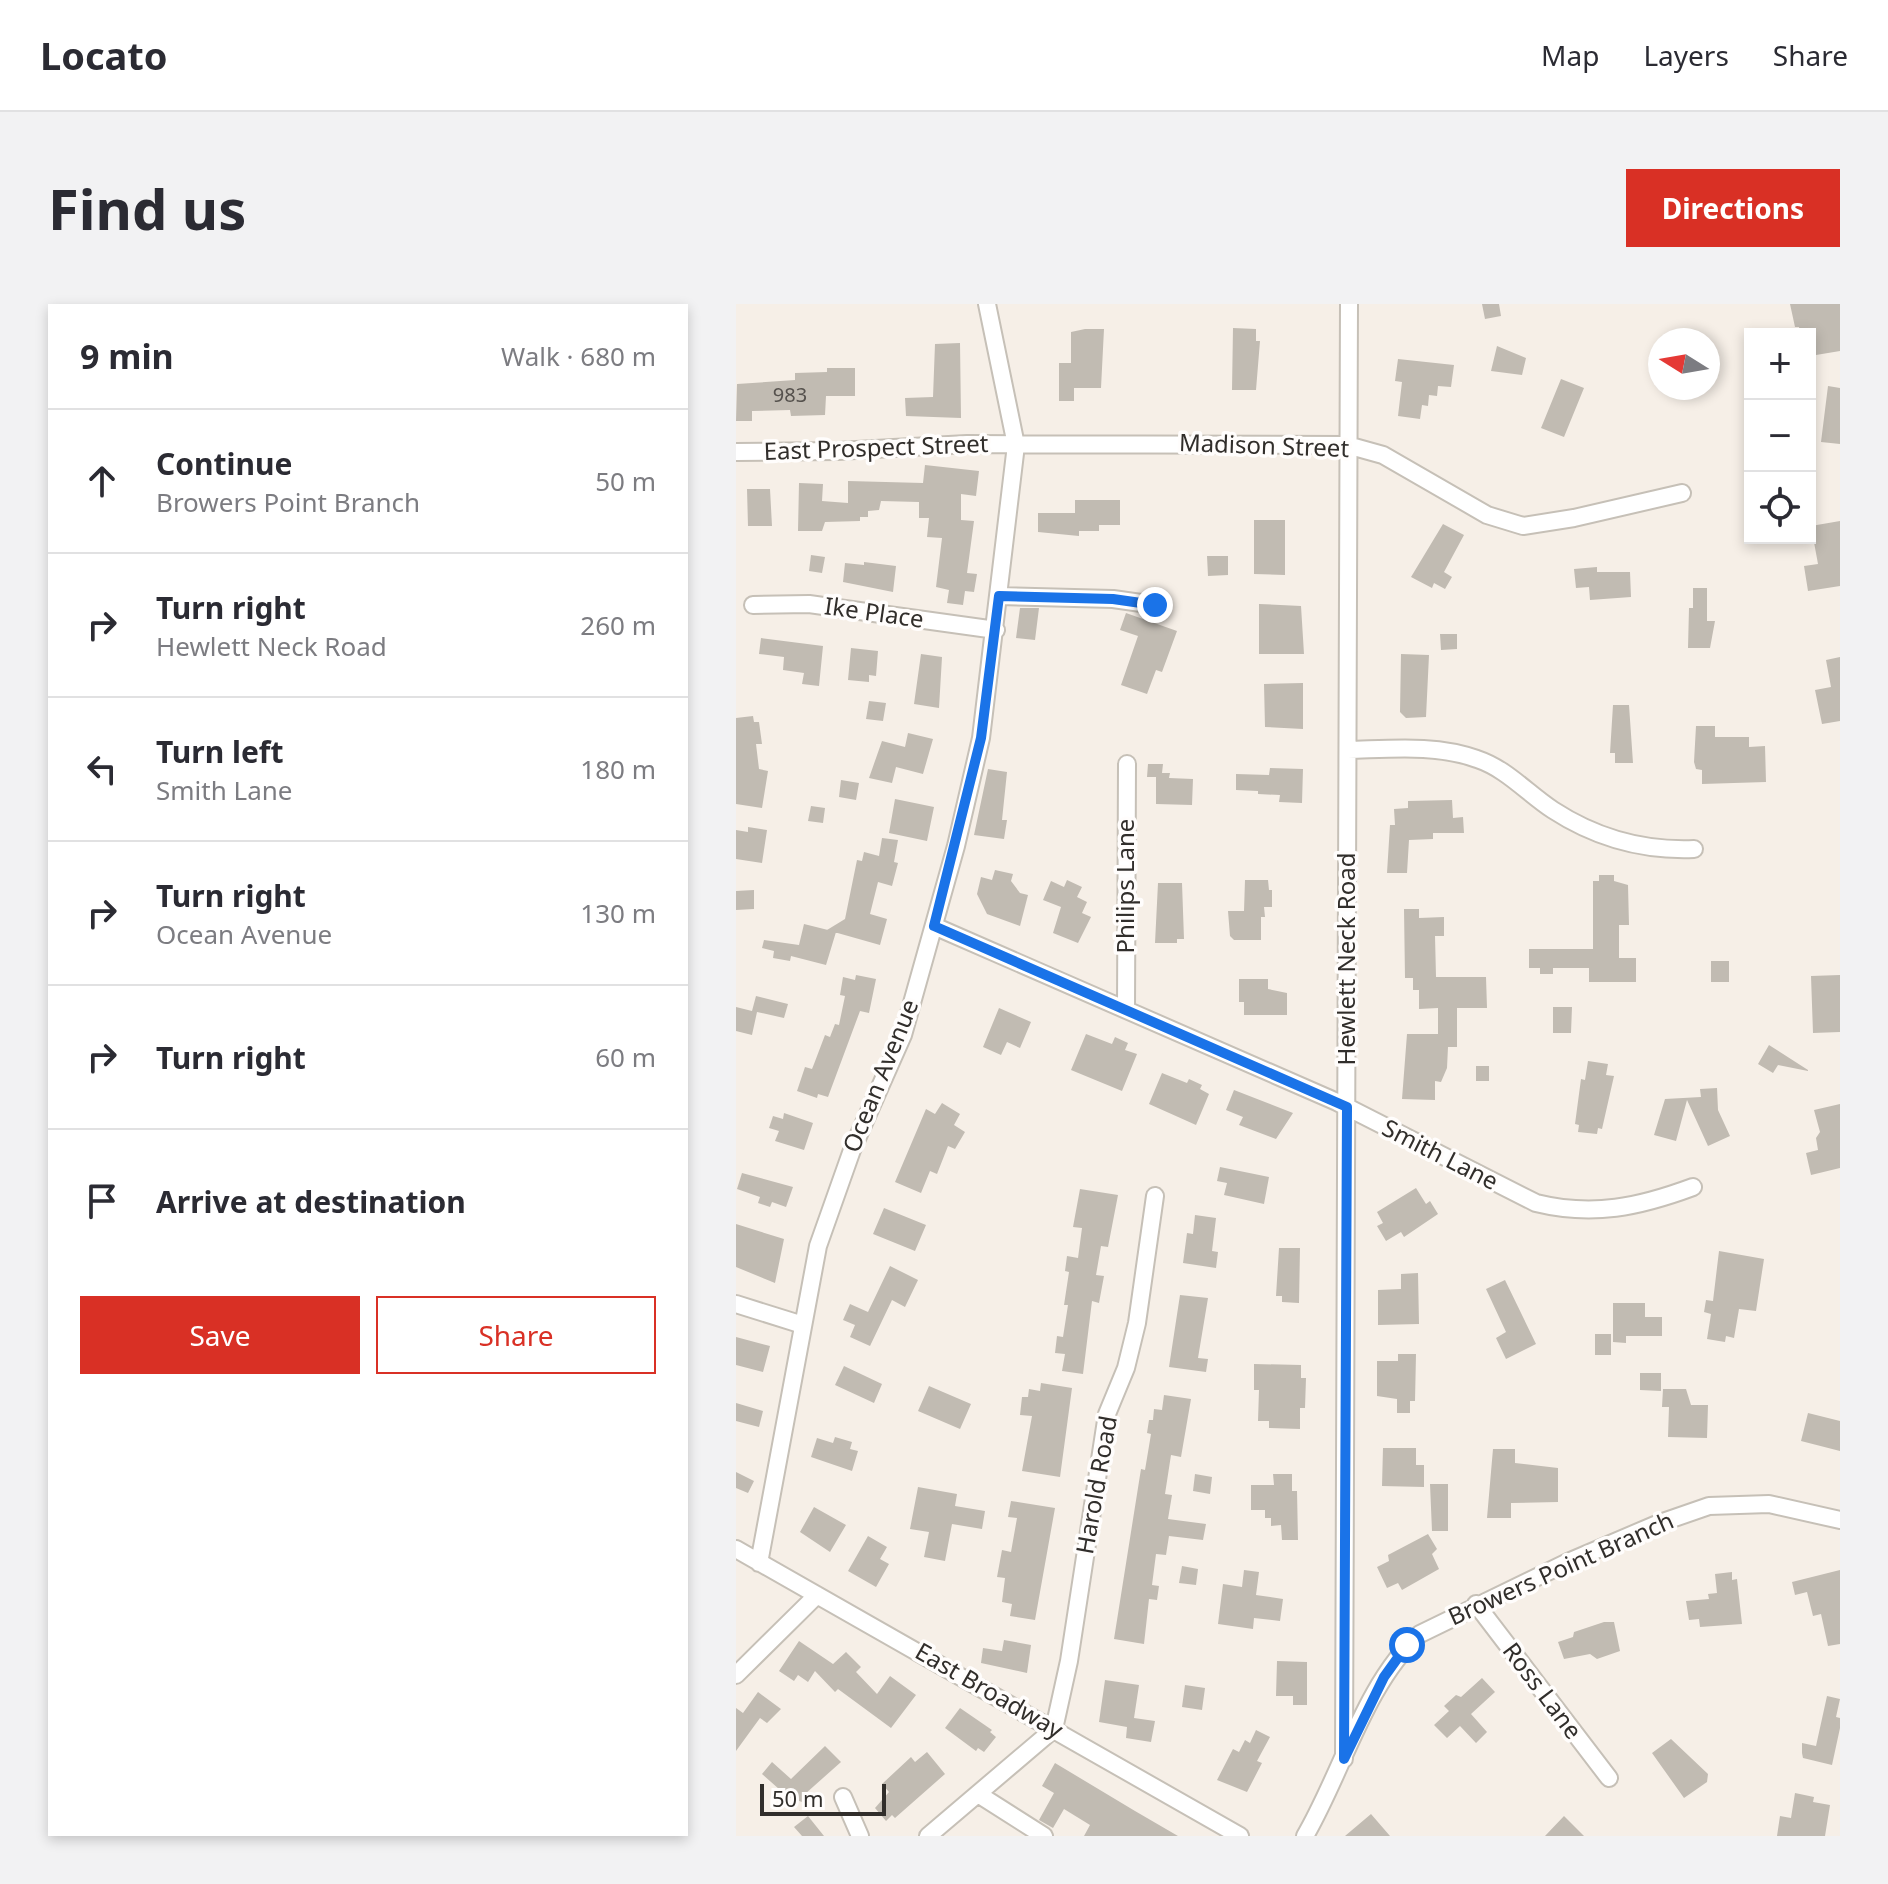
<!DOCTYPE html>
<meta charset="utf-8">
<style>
:root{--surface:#fff;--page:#f2f2f3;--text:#2b2b33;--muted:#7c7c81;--line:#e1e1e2;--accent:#d93025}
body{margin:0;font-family:"Noto Sans",sans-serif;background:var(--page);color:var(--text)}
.controls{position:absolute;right:24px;top:24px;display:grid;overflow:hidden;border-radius:0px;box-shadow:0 4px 12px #0003}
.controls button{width:72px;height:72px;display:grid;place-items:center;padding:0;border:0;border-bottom:2px solid var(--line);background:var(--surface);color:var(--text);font:40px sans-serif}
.compass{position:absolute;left:912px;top:24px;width:72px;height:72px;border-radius:50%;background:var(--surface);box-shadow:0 4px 12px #0003;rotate:281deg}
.scale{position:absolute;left:24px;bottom:20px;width:126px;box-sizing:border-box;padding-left:8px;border:4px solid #312e2b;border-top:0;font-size:22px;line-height:28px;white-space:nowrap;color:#312e2b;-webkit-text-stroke:6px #fffdfc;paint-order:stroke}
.stop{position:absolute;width:24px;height:24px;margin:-18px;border:6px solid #1a73e8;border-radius:50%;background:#fff}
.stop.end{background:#1a73e8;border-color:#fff;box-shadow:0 2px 8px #0008}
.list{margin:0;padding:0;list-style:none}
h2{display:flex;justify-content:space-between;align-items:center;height:104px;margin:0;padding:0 32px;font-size:34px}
h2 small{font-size:26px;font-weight:400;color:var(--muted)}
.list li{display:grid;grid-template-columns:52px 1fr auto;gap:24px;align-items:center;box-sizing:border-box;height:144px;padding:0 32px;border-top:2px solid var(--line)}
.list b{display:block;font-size:30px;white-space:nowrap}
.list p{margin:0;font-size:26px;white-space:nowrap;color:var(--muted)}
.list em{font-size:26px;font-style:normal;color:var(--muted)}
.actions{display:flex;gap:16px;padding:24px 32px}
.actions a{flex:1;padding:18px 0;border:2px solid var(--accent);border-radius:0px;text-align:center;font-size:28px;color:var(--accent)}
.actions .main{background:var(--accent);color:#fff}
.icon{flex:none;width:44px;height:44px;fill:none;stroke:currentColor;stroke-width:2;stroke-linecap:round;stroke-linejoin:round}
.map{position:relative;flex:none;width:1104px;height:1532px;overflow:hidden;border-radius:0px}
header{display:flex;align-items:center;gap:48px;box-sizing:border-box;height:112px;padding:0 40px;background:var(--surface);border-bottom:2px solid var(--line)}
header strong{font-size:38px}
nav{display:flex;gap:44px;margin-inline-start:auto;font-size:28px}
.intro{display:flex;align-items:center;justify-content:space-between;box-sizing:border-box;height:192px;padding:0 48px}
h1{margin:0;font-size:56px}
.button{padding:20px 36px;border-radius:0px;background:var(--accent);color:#fff;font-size:28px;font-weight:700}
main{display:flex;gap:48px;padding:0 48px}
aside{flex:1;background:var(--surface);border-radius:0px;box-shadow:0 4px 12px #0003}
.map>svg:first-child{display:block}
.building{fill:#c1bbb2}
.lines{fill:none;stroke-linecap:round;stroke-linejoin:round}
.minor-casing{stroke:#c6c0b7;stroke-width:20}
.minor{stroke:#fff;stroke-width:16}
.route{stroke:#1a73e8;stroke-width:10}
.labels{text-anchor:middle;stroke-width:7;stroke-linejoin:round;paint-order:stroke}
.number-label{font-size:20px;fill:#55514d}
.street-label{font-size:24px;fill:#312e2b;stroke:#fffdfc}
</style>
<header>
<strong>Locato</strong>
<nav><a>Map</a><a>Layers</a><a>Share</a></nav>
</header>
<div class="intro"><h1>Find us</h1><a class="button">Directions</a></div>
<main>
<aside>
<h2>9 min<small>Walk · 680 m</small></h2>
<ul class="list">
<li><svg class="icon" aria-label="ahead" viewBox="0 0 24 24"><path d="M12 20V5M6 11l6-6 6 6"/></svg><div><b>Continue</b><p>Browers Point Branch</p></div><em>50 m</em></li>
<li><svg class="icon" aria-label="right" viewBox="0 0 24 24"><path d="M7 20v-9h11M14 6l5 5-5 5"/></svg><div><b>Turn right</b><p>Hewlett Neck Road</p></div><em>260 m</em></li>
<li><svg class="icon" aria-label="left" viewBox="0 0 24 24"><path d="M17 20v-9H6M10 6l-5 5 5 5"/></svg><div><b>Turn left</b><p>Smith Lane</p></div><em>180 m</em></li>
<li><svg class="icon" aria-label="right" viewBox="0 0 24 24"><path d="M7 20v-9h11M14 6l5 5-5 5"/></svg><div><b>Turn right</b><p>Ocean Avenue</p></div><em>130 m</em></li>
<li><svg class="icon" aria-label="right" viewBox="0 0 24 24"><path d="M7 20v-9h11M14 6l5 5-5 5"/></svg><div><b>Turn right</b></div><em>60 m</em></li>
<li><svg class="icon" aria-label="arrive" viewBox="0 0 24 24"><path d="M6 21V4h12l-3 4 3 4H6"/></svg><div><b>Arrive at destination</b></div></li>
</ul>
<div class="actions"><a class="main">Save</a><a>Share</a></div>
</aside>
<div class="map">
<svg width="1104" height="1532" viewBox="0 0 1104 1532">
<rect width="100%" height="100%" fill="#f6efe7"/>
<path class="building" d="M746 0H763L765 12 749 15Z
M1054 0H1104V47L1074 52V30H1064L1063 23H1059Z
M497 24 520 25V37H524L520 86H496Z
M349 25H368L365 84H338V97H323V59H335V28Z
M224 39 225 114 170 112 169 94 197 93 199 40Z
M761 42 790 54 786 71 755 67Z
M662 55 718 61 715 83 702 82 701 92 693 91 692 102 686 101 684 115 662 112 666 78 659 77Z
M91 64H119V92H90L89 111 55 112 54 106 16 107V117H0L1 80 59 76V69L91 68Z
M825 75 848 84 828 133 805 124Z
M1092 82 1104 84V140L1085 138Z
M189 161 243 167 240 192 225 190V216L238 217 231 269 241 270 238 288 229 287 227 301 211 299 213 286 200 283 206 234 191 233 193 214H183V198L145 197 143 206 132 207V213H124V217L89 218 86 227H62L63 179 87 180 86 197 112 199V177L187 179Z
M11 185H34L36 222H12Z
M339 196H384V221H363V227H343V232L302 228V209H339Z
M518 216H549V271L518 270Z
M1104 217V282L1072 287 1068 262 1082 260 1075 222Z
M707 220 728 231 708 268 716 273 709 285 698 279 696 284 675 273Z
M75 251 89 253 86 269 73 267Z
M471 252H492V271L472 272Z
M128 258 160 262 157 288 107 278 109 259 128 261Z
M861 263V268H894L895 293 854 296 853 283 840 284 838 265Z
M957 284H971V317H979L974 344H952L953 304H957Z
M523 300 565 302 568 350H523Z
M284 304H303L299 336 280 334Z
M390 309 441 327 426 368 420 366 411 390 385 381 402 332 384 326Z
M704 330H721V345L705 346Z
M25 334 87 342 83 382 66 380 68 369 47 366 48 353 23 350Z
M115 344 142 347 140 372 133 371V378L112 376Z
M185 350 206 353 203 404 178 400Z
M665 350 693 351 690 413 670 414 664 408Z
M1104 353V417L1086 420 1079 386 1095 383 1090 356Z
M567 379V425L529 423 528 380Z
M133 397 150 399 147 417 130 415Z
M877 401H893L897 459H879V449H874Z
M17 412 18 418H23L26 440H20L23 465 32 467 26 504 0 500V414Z
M960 422H979V433H1013V443L1029 442 1030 478 966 480V466L960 465 958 458Z
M172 429 197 435 187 470 160 463 156 479 133 474 146 437 169 443Z
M412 460H427L426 469H434L433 474 457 475 456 501 420 500V473H411Z
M534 464 567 465 566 499 543 498 544 491 522 490V487L500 486V470L533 471Z
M252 465 271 468 266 516H271L268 535 238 531Z
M105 476 123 479 120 496 103 493Z
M159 495 198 503 191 537 153 529Z
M716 496 717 514 727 513 728 529H697V535L673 536 671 569H651L654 521H659L658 505 672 504V497Z
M75 502 89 504 87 519 72 517Z
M12 523 31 526 26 559 0 555V526L12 528Z
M146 534 162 536 158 558 162 559 156 582 142 578 134 610 151 615 144 641 91 626 109 615 121 556 126 557 128 548 143 552Z
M259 566 277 570 275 577 284 589 292 591 284 622 251 610 241 590 245 573 256 576Z
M863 571H878V577L892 581 893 621H883V654H900V678H853V664H817V670H804V664H793V645H857V577H863Z
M331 576 346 583 341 593 351 598 346 609 355 613 342 639 317 629 325 603 307 596 315 577 328 583Z
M509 576H532L533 586H536V603H528L529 613H525V636H498L494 632 492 607H508Z
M422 579H446L448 635H441V639H419Z
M18 586V605L0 606V587Z
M668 605H683V614L708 613V632H699L700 673H750L751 704H721V743H712L711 764 705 778 699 777V796L666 795 671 730H702V704L683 705V686H677V674H669Z
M68 620 100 628 90 661 55 652 54 657 37 654 38 647 26 644 28 636 63 641Z
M975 657H993V678H975Z
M120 671 140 675 133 709 124 707 92 793 82 790 81 794 61 787 69 763 76 765 78 760 89 731 94 733 99 720 103 721 109 692 104 691 107 673 119 676Z
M1104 671V728L1077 729 1075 672Z
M503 675H532V685L551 689V711H508V698H503Z
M20 692 52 700 48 714 21 708 16 731 0 727V703L16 707Z
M817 703H836L835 729H817Z
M263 704 295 718 284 744 271 738 265 751 247 743Z
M350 730 376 740 379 733 392 739 389 746 401 750 386 787 335 766Z
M1033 741 1072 766V767L1042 761 1037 769 1022 760Z
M852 757 872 760 870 771 878 772 866 825 862 824 861 830 842 828 843 821 839 820 845 775 849 776Z
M740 762H753V777H740Z
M426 769 451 779 453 775 466 781 464 785 473 790 460 821 413 800Z
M981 784 982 806 994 832 972 842 951 796 940 837 918 831 929 795 965 793 964 785Z
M498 786 557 809 540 835 503 821 507 813 490 806Z
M206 799 224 810 218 821 229 828 219 845 212 842 201 870 194 867 185 889 159 878 190 805 199 810Z
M1104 800V864L1075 871 1070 849 1082 846 1080 834 1084 828 1078 806Z
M48 809 77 819 68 846 39 837 43 827 33 824 37 812 47 815Z
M484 863 533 873 528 900 488 891 491 879 481 877Z
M6 869 57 883 50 903 36 898 34 903 22 899 24 893 1 885Z
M680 884 690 900 694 897 702 910 668 933 665 928 650 937 641 922 647 919 641 908Z
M344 885 382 891 372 943 365 942 360 971 368 972 363 999 356 997 347 1070 326 1067 329 1050 319 1049 321 1032 327 1033 332 1001H328L333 968 329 967 331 952 342 954 346 924 337 923Z
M148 904 190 921 179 947 137 930Z
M459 911 480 914 476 947 482 948 480 964 447 959 451 929 457 930Z
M0 920 48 935 39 979 0 963Z
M543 944H564L563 999 546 998V992H540Z
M983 947 1028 955 1020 1007 1003 1005 998 1034 990 1032 989 1038 971 1035 975 1010 968 1008 970 996 977 997Z
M154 962 182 976 169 1003 156 996 134 1042 114 1033 119 1021 107 1016 114 1000 132 1008Z
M682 969 683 1020 642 1021V986L665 985V970Z
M769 976 800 1040 770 1055 760 1034 770 1028 750 985Z
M444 991 472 994 462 1054 472 1055 470 1068 433 1063Z
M877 999H909V1013H926V1032H890V1039L877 1038Z
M859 1030H875V1051H859Z
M0 1033 34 1042 27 1068 0 1061Z
M662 1050H680L679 1097H674V1109H661V1095L641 1092V1057H662Z
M518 1060 565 1061V1074H570L569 1104H564V1125L533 1124V1117H522L523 1086H518Z
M108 1062 146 1080 138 1099 99 1081Z
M904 1069H925V1087L904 1086Z
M305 1079 336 1084 324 1173 286 1167 296 1112 284 1111 286 1093H292L293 1085 304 1087Z
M193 1082 235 1100 224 1125 182 1107Z
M927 1085H950L955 1101H972L971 1134 932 1133 933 1103H926Z
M428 1091 455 1095 445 1153 435 1151 429 1190 436 1191 432 1215 470 1220 467 1236 433 1232 430 1251 420 1250 416 1281 423 1282 421 1296 413 1295 408 1340 378 1335 405 1165 409 1166 415 1130 411 1129 413 1116H417L418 1105 426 1106Z
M0 1099 27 1107 23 1123 0 1117Z
M1072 1109 1104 1117V1147L1065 1137Z
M99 1133 116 1138 114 1145 122 1147 116 1167 75 1153 81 1134 97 1139Z
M647 1144H680V1161H688V1183L646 1182Z
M757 1145H779V1159L822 1164V1198L775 1199V1214H751Z
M0 1168 18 1177 12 1189 0 1184Z
M459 1170 476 1173 474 1190 457 1187Z
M537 1170H556V1187H561L562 1236H546L545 1221 535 1222V1214H529V1206H515V1181H538Z
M694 1180H712V1227H696Z
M182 1183 221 1190 219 1202 249 1207 246 1225 216 1220 209 1257 188 1253 193 1228 174 1225Z
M275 1197 319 1204 299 1316 274 1312 276 1300 266 1298 269 1274 261 1273 266 1246 275 1248 281 1214 272 1213Z
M78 1203 110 1221 94 1248 64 1228Z
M692 1230 701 1245 696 1250 703 1265 666 1286 662 1279 651 1284 641 1263 653 1257 652 1251Z
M132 1232 151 1243 144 1255 153 1260 140 1283 112 1267Z
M446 1262 462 1265 460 1281 443 1279Z
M508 1266 523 1268 520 1291 547 1295 544 1317 518 1314 517 1325 482 1320 487 1280 506 1283Z
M1104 1266V1340L1092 1342 1085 1310 1077 1312 1071 1288 1059 1291 1056 1278Z
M996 1268V1276L1001 1275 1006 1320 964 1323 963 1315 953 1316 950 1297 973 1295 972 1290 981 1289 979 1270Z
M868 1318H878L884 1347 861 1355 854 1350 828 1355 822 1338 837 1333 838 1328Z
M268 1336 295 1341 291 1369 245 1359 247 1344 266 1347Z
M63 1337 97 1360 110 1348 125 1363 120 1368 141 1390 154 1372 180 1391 155 1424 102 1385 99 1388 79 1367 72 1378 62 1371 58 1377 43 1367Z
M541 1357 571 1358V1401H557V1392H540Z
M746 1374 759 1388 735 1410 751 1428 740 1439 724 1422 711 1434 698 1421 713 1407 708 1402 720 1391 725 1393Z
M369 1376 403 1381 398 1414 419 1417 415 1438 390 1434 391 1423 363 1418Z
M449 1381 469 1384 466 1406 446 1403Z
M22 1388 45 1405 31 1419 24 1414 0 1447V1404L7 1409Z
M1091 1392 1104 1395 1100 1413 1104 1414V1424L1096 1461 1067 1454 1066 1449V1439L1080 1442Z
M224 1404 256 1426 254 1428 260 1433 248 1448 242 1444 240 1447 209 1424Z
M520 1426 534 1433 521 1457 526 1459 511 1488 481 1476 497 1445 503 1448 509 1436 514 1439Z
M935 1435 972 1470 971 1478 948 1494 916 1449Z
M89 1442 105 1458 69 1490 66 1498 52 1493 26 1470 36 1458 55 1475Z
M191 1448 209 1470 159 1514 156 1511 150 1517 139 1504 153 1488 146 1480 175 1453 179 1458Z
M319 1459 399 1507 442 1532H348L354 1521 328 1505 317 1524 303 1516 318 1489 306 1482Z
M1059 1489 1078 1493 1077 1498 1094 1501 1089 1532H1041L1044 1512 1055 1514Z
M635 1510 654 1532H609Z
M72 1512 88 1532H66L58 1523Z
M828 1512 848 1532H809Z"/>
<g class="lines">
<defs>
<path id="minor" d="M0 148 102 147 231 140 611 141 647 151 751 211 787 222 838 214 946 189
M263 292 377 295 419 301
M17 301 73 300 260 326
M612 446C654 445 700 440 741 455 771 465 791 489 817 506 860 534 907 547 958 545
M198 622 601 798 800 899C857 913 903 903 957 883
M390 705 391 460
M0 1000 67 1021
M0 1245 504 1532
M23 1259 82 942 116 846 167 731 220 542 245 434 280 141 251 0
M740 1300 873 1474
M0 1371 81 1291
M608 1455 613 0
M242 1490 308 1532
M107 1493 124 1532
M192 1532 318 1425 333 1357 371 1110 390 1064 401 1019 419 892
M569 1532C606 1469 629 1379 684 1330L832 1258 921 1220 973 1202 1033 1200 1104 1216"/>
</defs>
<use href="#minor" class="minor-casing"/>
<use href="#minor" class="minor"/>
</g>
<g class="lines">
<path class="route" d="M419 301 377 295 263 292 245 434 198 622 611 803 608 1455 648 1373 671 1341"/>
</g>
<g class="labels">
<g class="number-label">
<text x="54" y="98">983</text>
</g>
<g class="street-label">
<text transform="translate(528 142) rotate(2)" y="8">Madison Street</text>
<text transform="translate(140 144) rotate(-2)" y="8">East Prospect Street</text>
<text transform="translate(138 309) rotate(8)" y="8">Ike Place</text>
<text transform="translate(390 582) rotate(-90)" y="8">Philips Lane</text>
<text transform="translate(611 655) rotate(-90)" y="8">Hewlett Neck Road</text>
<text transform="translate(145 772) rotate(-68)" y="8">Ocean Avenue</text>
<text transform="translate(704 851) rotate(27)" y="8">Smith Lane</text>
<text transform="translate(361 1181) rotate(-80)" y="8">Harold Road</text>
<text transform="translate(825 1265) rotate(-24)" y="8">Browers Point Branch</text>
<text transform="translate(253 1387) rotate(30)" y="8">East Broadway</text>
<text transform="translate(806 1387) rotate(53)" y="8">Ross Lane</text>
</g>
</g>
</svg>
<div class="controls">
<button>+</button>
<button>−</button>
<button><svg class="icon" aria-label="locate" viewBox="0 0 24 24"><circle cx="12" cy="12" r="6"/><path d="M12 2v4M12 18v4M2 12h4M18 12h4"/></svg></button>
</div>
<svg class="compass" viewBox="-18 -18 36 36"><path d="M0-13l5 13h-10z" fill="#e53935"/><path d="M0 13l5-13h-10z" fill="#7c7c81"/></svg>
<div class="scale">50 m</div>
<div class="stop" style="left:671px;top:1341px"></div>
<div class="stop end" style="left:419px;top:301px"></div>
</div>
</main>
